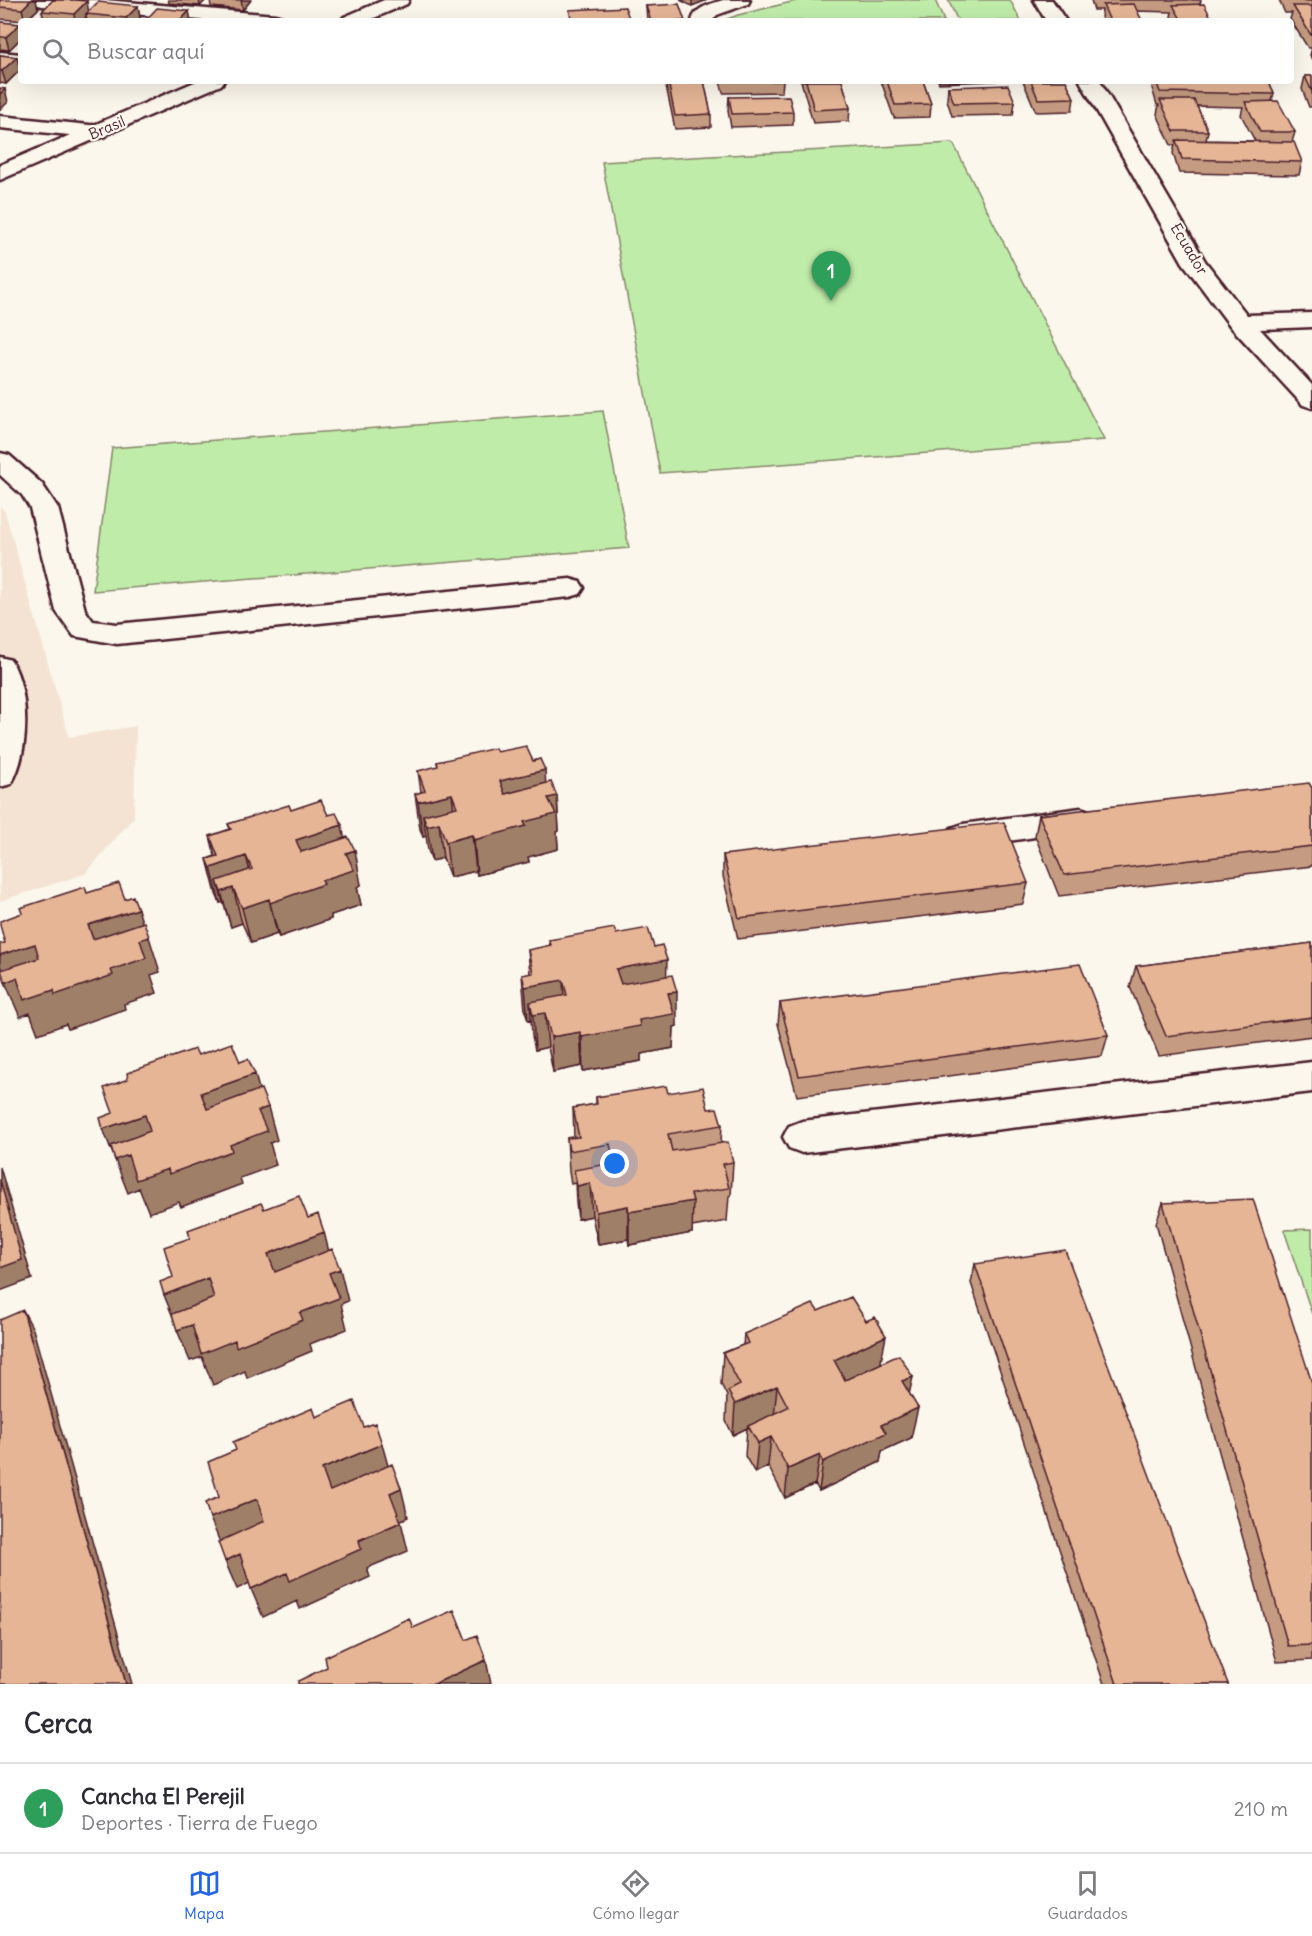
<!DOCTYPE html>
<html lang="es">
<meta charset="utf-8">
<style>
:root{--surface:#fff;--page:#f7f7f7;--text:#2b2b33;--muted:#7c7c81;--line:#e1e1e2;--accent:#2563eb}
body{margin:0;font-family:Delius,sans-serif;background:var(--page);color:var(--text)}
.you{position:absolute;left:615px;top:1164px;width:21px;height:21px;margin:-15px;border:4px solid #fff;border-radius:50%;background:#1a73e8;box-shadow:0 0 0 9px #1a73e833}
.badge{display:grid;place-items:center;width:39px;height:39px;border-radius:50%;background:var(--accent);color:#fff;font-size:20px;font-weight:700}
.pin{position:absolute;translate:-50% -50px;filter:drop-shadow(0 2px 3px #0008)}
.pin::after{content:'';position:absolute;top:32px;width:21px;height:18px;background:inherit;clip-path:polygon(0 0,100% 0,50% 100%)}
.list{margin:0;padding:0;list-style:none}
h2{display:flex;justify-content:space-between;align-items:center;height:78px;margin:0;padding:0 24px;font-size:26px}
h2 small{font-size:20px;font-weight:400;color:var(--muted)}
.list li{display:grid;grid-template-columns:39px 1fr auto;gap:18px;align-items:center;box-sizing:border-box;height:90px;padding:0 24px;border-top:2px solid var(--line)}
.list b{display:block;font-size:22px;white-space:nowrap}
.list p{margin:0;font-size:20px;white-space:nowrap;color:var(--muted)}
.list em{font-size:20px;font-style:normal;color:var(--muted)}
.icon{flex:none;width:33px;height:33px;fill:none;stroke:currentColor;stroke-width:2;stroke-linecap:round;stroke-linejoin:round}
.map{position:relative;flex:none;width:1312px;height:1684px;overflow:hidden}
.search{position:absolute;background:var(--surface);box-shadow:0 6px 24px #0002;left:18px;right:18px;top:18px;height:66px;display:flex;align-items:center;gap:15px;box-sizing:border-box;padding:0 21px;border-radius:6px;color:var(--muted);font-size:22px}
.sheet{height:168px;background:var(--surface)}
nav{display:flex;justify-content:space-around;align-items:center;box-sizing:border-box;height:84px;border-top:2px solid var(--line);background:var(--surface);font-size:16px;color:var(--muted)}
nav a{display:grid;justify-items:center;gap:3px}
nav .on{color:var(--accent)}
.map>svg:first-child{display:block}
.built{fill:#f4e3d2}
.green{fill:#c0eca9;stroke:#85866a;stroke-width:1.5}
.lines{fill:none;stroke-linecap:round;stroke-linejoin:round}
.minor-casing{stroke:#4a1f2b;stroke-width:5}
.major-casing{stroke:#4a1f2b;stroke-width:5}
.minor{fill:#fbf7ec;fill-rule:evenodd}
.major{fill:#fbf7ec;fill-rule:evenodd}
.wall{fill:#c59c81;stroke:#4a1f2b;stroke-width:1.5;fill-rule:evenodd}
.shaded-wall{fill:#a07f69;stroke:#4a1f2b;stroke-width:1.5}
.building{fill:#e5b596;stroke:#4a1f2b;stroke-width:1.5}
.labels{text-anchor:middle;stroke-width:4.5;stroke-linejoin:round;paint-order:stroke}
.far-street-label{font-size:15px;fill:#4a1f2b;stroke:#fbf7ec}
</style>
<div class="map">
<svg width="1312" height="1684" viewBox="0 0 1312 1684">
<rect width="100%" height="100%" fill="#fbf7ec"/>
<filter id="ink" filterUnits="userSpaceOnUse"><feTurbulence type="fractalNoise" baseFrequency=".0167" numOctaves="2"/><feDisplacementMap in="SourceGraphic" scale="12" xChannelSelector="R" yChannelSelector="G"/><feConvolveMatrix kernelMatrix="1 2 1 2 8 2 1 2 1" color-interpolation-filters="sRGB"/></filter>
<g filter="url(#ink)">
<path class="built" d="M0 506 5 512 69 737 136 726 134 817 85 874 0 901Z"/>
<path class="green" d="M800 0H935L944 21H722L738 15Z
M948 0H1010L1021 21H958Z
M953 143 1104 440 660 473 602 162Z
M603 411 629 548 93 591 112 448Z
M1312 1229V1314L1284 1230Z"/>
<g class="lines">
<defs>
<path id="minor" d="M33 0H105L275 15 282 17 285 21H212L42 6 35 4Z
M723 0H750L748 4 717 15 712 21H692C695 7 711 4 723 0Z
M1034 0H1052L1066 21H1046Z
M0 52 21 54V66L0 64Z
M1080 81H1100L1205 261 1247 315 1312 313V327L1260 329 1312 385V408L1303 405 1231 327 1183 263Z
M0 116 99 126 106 128 110 132 106 136 99 138 0 128Z
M0 453 9 455 42 484 58 508 85 610 93 621 117 624 570 579 580 582 584 588 580 594 570 597 117 644 74 636 56 611 30 508 22 495 0 475Z
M0 657 11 660C30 692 30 752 11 784L0 787Z
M1081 808 1093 812 1097 820 1093 828 963 848 951 844 947 836 951 828 963 824Z
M1312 1062V1092L802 1153 789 1148 783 1137 789 1126 802 1121Z"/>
<path id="major" d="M384 0H409L407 4 367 21H341L344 17Z
M197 81H224L221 85 0 180V165Z"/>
</defs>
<use href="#minor" class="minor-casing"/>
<use href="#major" class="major-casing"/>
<use href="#minor" class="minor"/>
<use href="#major" class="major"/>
</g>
<path class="wall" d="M0 0 38 9 26 21 0 19Z
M168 0H206L200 6 169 3Z
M210 0H251L243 10 211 7Z
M680 0H707L692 6Z
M1091 0H1201L1200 4 1213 21H1173L1171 17 1172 12 1137 11 1142 21H1103L1101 17 1102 10H1094Z
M1279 0H1312V60L1310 55 1312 48H1308L1290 19 1292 13H1285Z
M138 6 140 18 138 21H87L86 17 82 21H44L42 11H89Z
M646 6 685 21H647Z
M0 22 20 24 21 29V38L9 50 0 49Z
M0 55 17 57 20 70 6 84 0 83Z
M1305 76H1312V107H1309L1302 89Z
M665 81H704L711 114V127L675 129Z
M720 81H783L782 92 723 93Z
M801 81H842L850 108 849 121 813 123Z
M881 81H923L931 104 930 117 894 118Z
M938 81H997L939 83Z
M1023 81H1066L1074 98 1072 111 1036 112Z
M1153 81H1269L1274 94 1272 101 1295 132 1292 142 1302 162 1299 175 1179 173 1173 153 1175 145H1171L1157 114 1159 105H1157L1152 88ZM1197 106 1243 107 1241 115 1255 141 1206 140 1208 131Z
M948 87 1015 102 1013 115 952 116 947 100Z
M729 97 793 112V125L731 127 728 111Z
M497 752 533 761 546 784 557 796 559 831 557 832 558 849 528 857 529 862 477 875 476 871 450 877 443 858 432 861 428 850 426 836 423 837 420 829 415 794 421 792 418 771 438 767 437 762Z
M1312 788V866L1059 896 1035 836 1039 815Z
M291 810 328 815 344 838 361 885 357 887 361 905 331 915V919L279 937 277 934 251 943 242 923 231 927 223 902 220 903 216 894 207 859 215 856 210 836 230 829 228 824Z
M723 855 1028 883 1023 904 738 939 723 876Z
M616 934 654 947 666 976 677 1026 674 1027 673 1048 641 1054V1061L583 1071 582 1066 553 1072 548 1047 535 1050 532 1036 531 1020 528 1021 525 1010 522 975 530 974 528 950 550 946 549 940Z
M1312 943V1036L1159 1056 1130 987 1136 966Z
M780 1003 1108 1035 1102 1056 797 1096 778 1024Z
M668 1093 708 1109 722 1125 721 1143 733 1162 731 1195 729 1196 727 1221 692 1227V1233L629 1245 628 1239 598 1244 592 1216 578 1219 576 1203 575 1183 571 1184 569 1172 567 1138 574 1137 573 1108 596 1104V1097Z
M1163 1203 1312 1383V1660L1277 1662 1156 1223Z
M975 1264 1228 1684H1104L971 1283Z
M818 1311 881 1363 909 1393 911 1438 882 1451 880 1462 819 1491 815 1484 785 1498 768 1466 755 1473 745 1456 747 1428 733 1435 726 1421 727 1396 721 1384 723 1353 743 1345 744 1334Z"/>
<path class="shaded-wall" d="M31 0H36L38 9 25 21 22 9Z
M199 0H206L200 6Z
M241 0H251L243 10Z
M692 0H707L692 6Z
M87 1 89 14H86V17L82 21H75L74 14Z
M138 6 140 18 138 21H126V18Z
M189 11 191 21H180Z
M20 24 21 29V38L9 50 6 37Z
M17 57 20 70 6 84 2 71Z
M5 89 8 102 0 110V94Z
M545 770 547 806 504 817 500 781Z
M452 794 456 829 439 823 443 858 432 861 427 826 423 815 426 836 423 837 418 802Z
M557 796 559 831 557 832 558 849 528 857 529 862 477 875 474 840 524 822 548 798Z
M342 825 347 853 355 850 361 885 357 887 361 905 331 915V919L279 937 270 903 303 875 296 840Z
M472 835 476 871 450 877 446 842Z
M246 856 255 891 233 888 242 923 231 927 221 892 217 881 223 902 220 903 211 868Z
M269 899 277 934 251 943 242 908Z
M138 909 147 938 149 937 160 972 151 975 157 993 124 1004 125 1009 68 1029 66 1024 38 1034 30 1013 20 1017 5 982H7L0 965V955L35 944 100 960 88 925Z
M667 960 666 995 617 1004 616 969Z
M563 980 565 1014 545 1013 548 1047 535 1050 533 1015 530 1002 531 1020 528 1021 525 987Z
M677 992V1026L674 1027 673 1048 641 1054V1061L583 1071 582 1037 639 1020 668 993Z
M580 1032 582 1066 553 1072 551 1037Z
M255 1074 264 1108 268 1107 277 1140 270 1143 276 1165 240 1178 242 1184 181 1207 179 1202 149 1213 139 1188 128 1193 103 1129 145 1115 230 1145 258 1111 212 1127 201 1093Z
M0 1167 32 1279 0 1291Z
M590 1183 592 1216 578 1219 577 1186Z
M693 1201 692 1233 629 1245V1212Z
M628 1206V1239L598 1244 596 1212Z
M324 1232 332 1264 278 1286 268 1254Z
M340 1269 348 1301 341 1304 347 1329 310 1344 312 1351 247 1378 245 1371 213 1385 202 1357 190 1361 177 1330 192 1325 300 1313 329 1273Z
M208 1278 219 1310 177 1327 164 1295Z
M23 1310 33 1329 132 1684H126Z
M886 1336 880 1367 829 1391 834 1360Z
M913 1377 906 1408 902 1381Z
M777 1386 774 1417 748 1426 747 1428 733 1435 735 1404Z
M918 1408 911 1438 882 1451 880 1462 819 1491 823 1462 881 1425Z
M771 1437 768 1466 755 1473 758 1443Z
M382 1444 390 1473 331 1499 322 1469Z
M820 1455 815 1484 785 1498 788 1469Z
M401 1488 408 1517 397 1522 390 1493Z
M257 1499 268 1527 222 1547 210 1518Z
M401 1522 408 1551 367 1568 370 1577 300 1609 297 1601 263 1617 251 1589Z
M240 1554 252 1582 237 1589 225 1561Z
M486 1660 491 1684H434Z"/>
<path class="building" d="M0 0H31L22 9 0 7Z
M53 0H75L87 1 74 14 42 11Z
M1288 0H1312V1Z
M98 2 138 6 126 18 86 14Z
M679 4 685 21H651L646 6Z
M1134 4 1142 21H1110L1103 5Z
M1204 4 1213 21H1182L1173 5Z
M1293 6H1312V35H1311Z
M625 7 630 21H572L569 10Z
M157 8 189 11 180 21H145Z
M0 22 20 24 6 37H0Z
M0 55 17 57 2 71 0 70Z
M1305 76H1312V92Z
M668 81H704L711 114 675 116Z
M806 81H842L850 108 814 110Z
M887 81H923L931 104 895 105Z
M1031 81H1066L1074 98 1038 99Z
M1156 81H1269L1274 94 1160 92Z
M1008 85 1015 102 954 103 948 87Z
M0 88 5 89 0 94Z
M789 96 793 112 732 114 729 97Z
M1160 100H1194L1208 131H1174Z
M1278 101 1295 132H1260L1245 102Z
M1176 140 1294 142 1302 162 1182 159Z
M526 746 533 761 540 759 545 770 500 781 505 794 551 782 557 796 548 798 556 814 524 822 526 826 474 840 472 835 446 842 439 823 427 826 423 815 457 807 452 794 418 802 415 794 425 791 418 771 438 766 437 762 495 748 497 752Z
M1309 783 1312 788V846L1064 875 1039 815Z
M321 800 328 815 336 813 342 825 296 840 301 852 348 837 355 850 346 853 354 870 322 880 324 884 270 903 269 899 242 908 233 888 221 892 217 881 252 869 246 856 211 868 207 859 218 856 210 836 231 829 228 824 289 805 291 810Z
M1004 822 1028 883 739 918 723 855Z
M119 883 125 899 133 896 138 909 88 925 93 939 144 922 149 937 140 940 146 958 111 970 113 975 55 995 54 990 24 1000 17 978 5 982 1 970 39 958 35 944 0 955V944L5 943 0 925V921L22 913 20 908 85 887 87 893Z
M614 928 616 934 648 928 654 947 662 945 667 960 616 969 621 984 672 975 677 992 668 993 674 1014 639 1020 640 1026 582 1037 580 1032 551 1037 545 1013 533 1015 530 1002 567 995 563 980 525 987 522 975 533 973 528 950 551 945 549 940Z
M1312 943V1017L1166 1036 1136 966Z
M1080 964 1108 1035 799 1076 780 1003Z
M232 1043 240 1062 248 1059 255 1074 201 1093 207 1109 261 1089 268 1107 258 1111 267 1131 230 1145 232 1151 169 1174 168 1169 136 1180 128 1155 115 1160 111 1146 150 1131 145 1115 103 1129 100 1118 113 1113 104 1088 128 1079 127 1073 195 1049 198 1055Z
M666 1086 668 1093 703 1087 708 1109 717 1108 722 1125 668 1134 672 1151 728 1142 733 1162 723 1164 729 1188 691 1194 693 1201 629 1212 628 1206 596 1212 590 1183 577 1186 574 1170 614 1163 610 1144 569 1151 567 1138 579 1137 573 1108 597 1104 596 1097Z
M0 1180 22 1260 0 1268Z
M299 1196 308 1218 318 1214 324 1232 268 1254 275 1272 332 1249 340 1269 329 1273 339 1298 300 1313 303 1320 236 1347 235 1340 201 1354 192 1325 177 1330 172 1314 214 1298 208 1278 164 1295 160 1282 173 1277 164 1247 190 1238 188 1230 261 1203 264 1209Z
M1253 1199 1312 1383V1645L1288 1646 1163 1203Z
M1065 1250 1228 1684H1117L975 1264Z
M851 1297 866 1321 875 1317 886 1336 834 1360 845 1380 899 1355 913 1377 902 1381 918 1408 881 1425 886 1433 823 1462 820 1455 788 1469 771 1437 758 1443 748 1426 788 1407 777 1386 735 1404 728 1391 740 1385 723 1353 748 1343 744 1334 813 1304 818 1311Z
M23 1310 126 1684H0V1320Z
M354 1401 364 1427 375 1423 382 1444 322 1469 330 1491 392 1464 401 1488 390 1493 401 1522 359 1540 361 1549 290 1581 287 1573 251 1589 240 1554 225 1561 218 1542 264 1521 257 1499 210 1518 205 1503 219 1497 208 1462 236 1450 233 1442 313 1408 316 1417Z
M454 1610 466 1640 477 1635 486 1660 434 1684H298V1681L327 1667 325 1657 409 1618 413 1628Z"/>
</g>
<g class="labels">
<g class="far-street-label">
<text transform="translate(107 128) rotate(-23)" y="5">Brasil</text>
<text transform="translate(1189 249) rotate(59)" y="5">Ecuador</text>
</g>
</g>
</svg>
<div class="you"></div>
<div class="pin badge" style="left:831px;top:301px;background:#2e9e5b">1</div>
<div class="search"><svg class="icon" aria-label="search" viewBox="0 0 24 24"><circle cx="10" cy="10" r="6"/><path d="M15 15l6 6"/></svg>Buscar aquí</div>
</div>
<section class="sheet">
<h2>Cerca<small></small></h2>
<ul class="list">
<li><span class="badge" style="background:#2e9e5b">1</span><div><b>Cancha El Perejil</b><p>Deportes · Tierra de Fuego</p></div><em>210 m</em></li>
</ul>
</section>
<nav>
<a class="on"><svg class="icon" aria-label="map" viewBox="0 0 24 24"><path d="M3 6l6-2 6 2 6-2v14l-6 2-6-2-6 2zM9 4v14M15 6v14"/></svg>Mapa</a>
<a><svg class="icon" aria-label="directions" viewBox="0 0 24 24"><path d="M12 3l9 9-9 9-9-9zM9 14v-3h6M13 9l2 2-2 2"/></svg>Cómo llegar</a>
<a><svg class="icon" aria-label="saved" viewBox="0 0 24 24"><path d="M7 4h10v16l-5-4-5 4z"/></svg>Guardados</a>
</nav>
